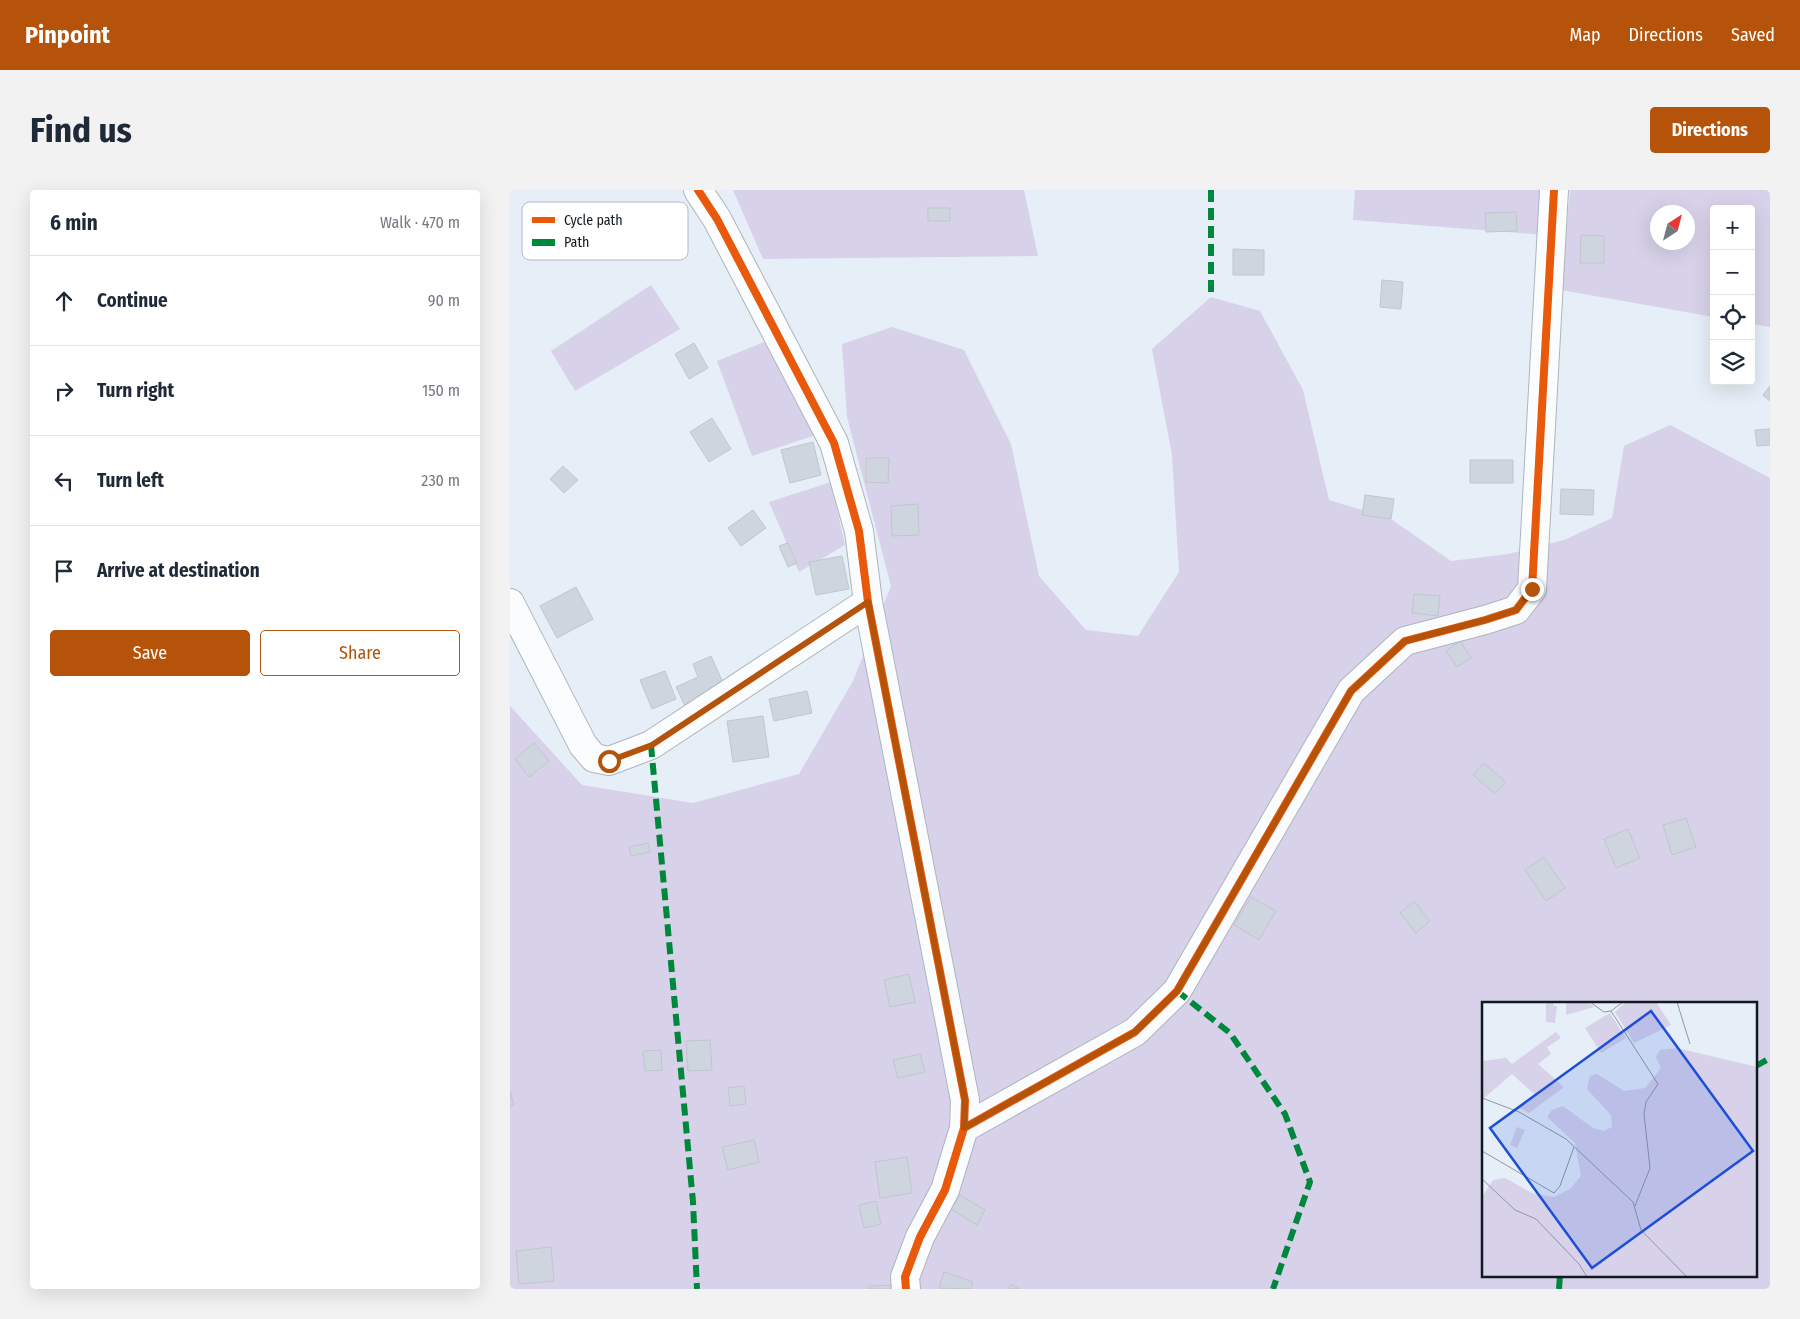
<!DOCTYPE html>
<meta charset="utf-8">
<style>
:root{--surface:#fff;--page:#f2f2f3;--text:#1f2937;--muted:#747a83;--line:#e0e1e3;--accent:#b45309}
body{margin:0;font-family:"Fira Sans Condensed",sans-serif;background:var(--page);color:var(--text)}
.controls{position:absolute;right:15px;top:15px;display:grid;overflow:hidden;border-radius:5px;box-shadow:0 5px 20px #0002}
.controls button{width:45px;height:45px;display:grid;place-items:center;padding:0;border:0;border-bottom:1px solid var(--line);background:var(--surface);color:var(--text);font:25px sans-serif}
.compass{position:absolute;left:1140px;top:15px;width:45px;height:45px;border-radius:50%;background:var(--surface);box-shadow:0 5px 20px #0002;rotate:36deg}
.stop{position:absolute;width:15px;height:15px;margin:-11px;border:4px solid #b45309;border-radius:50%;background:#fff}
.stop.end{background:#b45309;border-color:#fff;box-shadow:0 1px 5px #0008}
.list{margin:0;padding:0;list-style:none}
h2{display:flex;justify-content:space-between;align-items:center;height:65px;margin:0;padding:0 20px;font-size:21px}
h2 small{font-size:16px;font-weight:400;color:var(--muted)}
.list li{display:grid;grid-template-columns:32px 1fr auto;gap:15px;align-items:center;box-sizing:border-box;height:90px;padding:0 20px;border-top:1px solid var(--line)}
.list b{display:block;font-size:19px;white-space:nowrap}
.list em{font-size:16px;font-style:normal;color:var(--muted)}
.actions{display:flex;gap:10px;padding:15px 20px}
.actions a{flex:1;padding:11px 0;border:1px solid var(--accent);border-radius:5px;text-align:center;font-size:18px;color:var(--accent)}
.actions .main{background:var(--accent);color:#fff}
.icon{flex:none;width:28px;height:28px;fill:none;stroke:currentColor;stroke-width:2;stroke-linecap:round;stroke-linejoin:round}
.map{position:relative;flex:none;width:1260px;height:1099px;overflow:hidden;border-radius:5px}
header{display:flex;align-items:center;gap:30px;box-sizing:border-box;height:70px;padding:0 25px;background:var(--accent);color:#fff}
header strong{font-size:24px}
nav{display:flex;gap:28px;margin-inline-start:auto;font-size:18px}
.intro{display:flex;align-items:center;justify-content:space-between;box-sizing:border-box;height:120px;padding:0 30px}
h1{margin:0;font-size:35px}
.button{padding:12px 22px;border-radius:5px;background:var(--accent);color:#fff;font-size:18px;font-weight:700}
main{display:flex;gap:30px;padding:0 30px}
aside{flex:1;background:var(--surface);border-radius:5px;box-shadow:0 5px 20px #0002}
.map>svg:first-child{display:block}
.green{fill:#d7d2e9;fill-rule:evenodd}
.building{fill:#cfd5df;stroke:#c1c5ce}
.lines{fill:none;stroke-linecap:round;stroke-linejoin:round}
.minor-casing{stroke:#adb5bd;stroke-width:30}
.minor{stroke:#fbfcfe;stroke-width:28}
.quiet{stroke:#00873e;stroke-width:6;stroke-dasharray:12 6;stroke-linecap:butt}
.cycleway-casing{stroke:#fff;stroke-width:11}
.cycleway{stroke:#e8590c;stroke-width:8}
.route{stroke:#b45309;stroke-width:6}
.inset-road{fill:none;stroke:#9098a1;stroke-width:1}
.view{fill:#1d4ed8;fill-opacity:0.15;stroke:#1d4ed8;stroke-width:2.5}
.inset-edge{fill:none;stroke:#101820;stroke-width:2.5}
.key{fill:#fff;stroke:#b7babc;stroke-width:1}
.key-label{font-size:14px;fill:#101820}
</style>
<header>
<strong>Pinpoint</strong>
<nav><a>Map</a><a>Directions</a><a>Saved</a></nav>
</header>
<div class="intro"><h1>Find us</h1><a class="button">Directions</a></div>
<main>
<aside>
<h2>6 min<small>Walk · 470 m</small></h2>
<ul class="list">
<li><svg class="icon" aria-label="ahead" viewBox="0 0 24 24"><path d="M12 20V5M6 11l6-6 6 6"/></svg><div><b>Continue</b></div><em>90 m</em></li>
<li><svg class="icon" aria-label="right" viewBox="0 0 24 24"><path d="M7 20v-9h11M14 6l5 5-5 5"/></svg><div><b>Turn right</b></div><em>150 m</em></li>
<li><svg class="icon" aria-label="left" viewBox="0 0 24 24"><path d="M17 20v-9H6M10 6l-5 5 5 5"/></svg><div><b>Turn left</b></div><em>230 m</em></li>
<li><svg class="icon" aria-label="arrive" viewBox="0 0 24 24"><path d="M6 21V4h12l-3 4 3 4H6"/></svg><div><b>Arrive at destination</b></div></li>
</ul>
<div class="actions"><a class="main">Save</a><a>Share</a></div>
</aside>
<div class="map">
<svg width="1260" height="1099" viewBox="0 0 1260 1099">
<rect width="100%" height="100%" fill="#e6eef7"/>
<path class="green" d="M223 0H514L528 66 253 69Z
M845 0H1036L1035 45 843 30Z
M1060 0H1260V137L1241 134V19H1204V127L1051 100ZM1148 22H1178V52H1148Z
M141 95 170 139 65 201 41 161Z
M701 107 750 121 793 200 819 310 881 329 941 371 998 364 1054 350 1102 328 1114 256 1160 235 1260 288V1099H0V516L72 595 183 613 289 584 343 491 381 396 337 227 332 154 382 137 454 160 501 254 529 386 576 440 628 446 669 382 662 265 642 159ZM974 813H1246V1085H974Z
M259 150 306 245 242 266 207 171Z
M321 292 335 355 289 382 259 312Z"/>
<path class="building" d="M418 18H440V31H418Z
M1006 22 1007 41 976 42 975 23Z
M1071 45 1094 46V73H1070Z
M723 59 754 60V85H723Z
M872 90 893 92 891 119 870 117Z
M184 153 198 178 179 189 165 164Z
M1260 196V211L1253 205Z
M202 228 221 259 199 272 180 242Z
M1260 239V255L1247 256 1245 240Z
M303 252 311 285 280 293 271 260Z
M356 268H379L378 293 356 292Z
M960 270H1003V293H960Z
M53 276 68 290 54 303 40 289Z
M1051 299 1084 300 1083 325 1050 324Z
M855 305 884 309 881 329 852 325Z
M408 314 409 345 382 346 381 316Z
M243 320 256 338 231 356 218 338Z
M278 353 287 373 278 377 269 356Z
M332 366 339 399 306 405 299 372Z
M66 397 83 429 47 448 30 416Z
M904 404 930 406 928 426 902 423Z
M950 451 961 468 947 477 936 461Z
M201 466 215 497 175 516 166 497 188 487 183 474Z
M155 481 166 509 142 519 130 490Z
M297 501 302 523 264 531 259 509Z
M253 526 259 567 223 572 217 531Z
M24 553 39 571 19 587 5 569Z
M974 573 996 592 985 604 963 585Z
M1176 628 1186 657 1162 665 1153 635Z
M1118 639 1130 668 1106 678 1094 649Z
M138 653 140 662 121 666 119 657Z
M1034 667 1055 698 1036 711 1015 680Z
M741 707 766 721 749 750 724 735Z
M904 711 920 731 906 743 890 723Z
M399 784 405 812 380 817 374 790Z
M200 850 202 880 178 881 176 851Z
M151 860 152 880 135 881 133 861Z
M410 864 415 882 388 888 383 870Z
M234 896 236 914 220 916 218 898Z
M0 901 4 915 0 917Z
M244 950 249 972 218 980 212 957Z
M397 967 402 1003 370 1008 365 972Z
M450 1005 475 1020 467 1035 441 1019Z
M366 1011 371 1034 354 1038 349 1015Z
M41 1057 44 1091 9 1094 6 1061Z
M434 1082 463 1092 461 1099 429 1098Z
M501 1094 510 1099H498Z
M388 1095V1099H359V1096Z"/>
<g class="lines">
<defs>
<path id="minor" d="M188 0 207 29 324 253 349 341 358 412 455 910 454 938 435 1000 410 1047 395 1087 396 1099
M0 413 73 555 84 568 99 571 141 555 358 412
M454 938 625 842 667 801 841 501 895 451 975 430 1006 420 1022 399 1044 0"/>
</defs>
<use href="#minor" class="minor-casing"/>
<use href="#minor" class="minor"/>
<path class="quiet" d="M701 0V107
M141 555 183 1012 187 1099
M667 801 720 843 775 924 800 992 763 1099
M1246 876 1260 868
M1049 1099 1050 1085"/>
<defs>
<path id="cycleway" d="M188 0 207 29 324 253 349 341 358 412 455 910 454 938 435 1000 410 1047 395 1087 396 1099
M454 938 625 842 667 801 841 501 895 451 975 430 1006 420 1022 399 1044 0"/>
</defs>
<use href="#cycleway" class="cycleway-casing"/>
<use href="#cycleway" class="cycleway"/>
</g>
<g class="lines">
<path class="route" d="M99 571 142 555 358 412 455 910 454 938 625 842 667 801 841 501 895 451 975 430 1006 420 1022 399"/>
</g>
<g transform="translate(972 812)">
<rect width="275" height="275" fill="#e6eef7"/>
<path d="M64 0H72L71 4H75L73 21 64 20ZM84 0H105L112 5 84 13ZM144 0H174L189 23 152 41 133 10ZM128 11 144 36 119 51 103 26ZM74 30 79 36 65 45 69 52 56 62 82 85 47 111 36 105 52 92 30 72 2 96 0 94V59L24 56 30 62ZM195 46 275 65V275H0V195L11 178 23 176 50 191 72 195 88 187 99 174 93 141 65 115 70 108 81 104 111 126 122 129 130 125 129 113 105 87 108 74 115 72 142 89 163 86 179 66 174 55 178 48ZM35 125 43 128 35 146 28 143Z" fill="#d7d2e9"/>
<path class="inset-road" d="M108 0 122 10 129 9 141 0M195 0 208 42M129 9 176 82 164 100 162 112 168 166 153 204M0 96 37 110 84 137 151 200 159 228 205 275M0 149 72 191 78 184 92 145M0 177 33 208 54 217 97 262 105 275"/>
<path class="view" d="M169 9 271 149 110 266 8 126Z"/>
<rect width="275" height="275" class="inset-edge"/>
</g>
<rect x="12" y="12" width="166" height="58" rx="8" class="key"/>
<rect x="22" y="27" width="23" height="6" fill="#e8590c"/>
<rect x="22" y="49" width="23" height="7" fill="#00873e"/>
<g class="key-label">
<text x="54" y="35">Cycle path</text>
<text x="54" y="57">Path</text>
</g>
</svg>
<div class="controls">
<button>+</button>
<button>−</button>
<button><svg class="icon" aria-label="locate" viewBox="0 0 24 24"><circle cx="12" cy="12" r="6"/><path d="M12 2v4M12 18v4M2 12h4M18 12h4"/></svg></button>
<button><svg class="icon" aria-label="layers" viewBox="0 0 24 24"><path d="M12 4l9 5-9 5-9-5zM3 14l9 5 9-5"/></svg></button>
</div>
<svg class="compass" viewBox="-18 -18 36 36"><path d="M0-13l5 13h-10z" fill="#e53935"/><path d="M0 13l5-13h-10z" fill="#747a83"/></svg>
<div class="stop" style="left:99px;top:571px"></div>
<div class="stop end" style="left:1022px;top:399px"></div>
</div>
</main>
